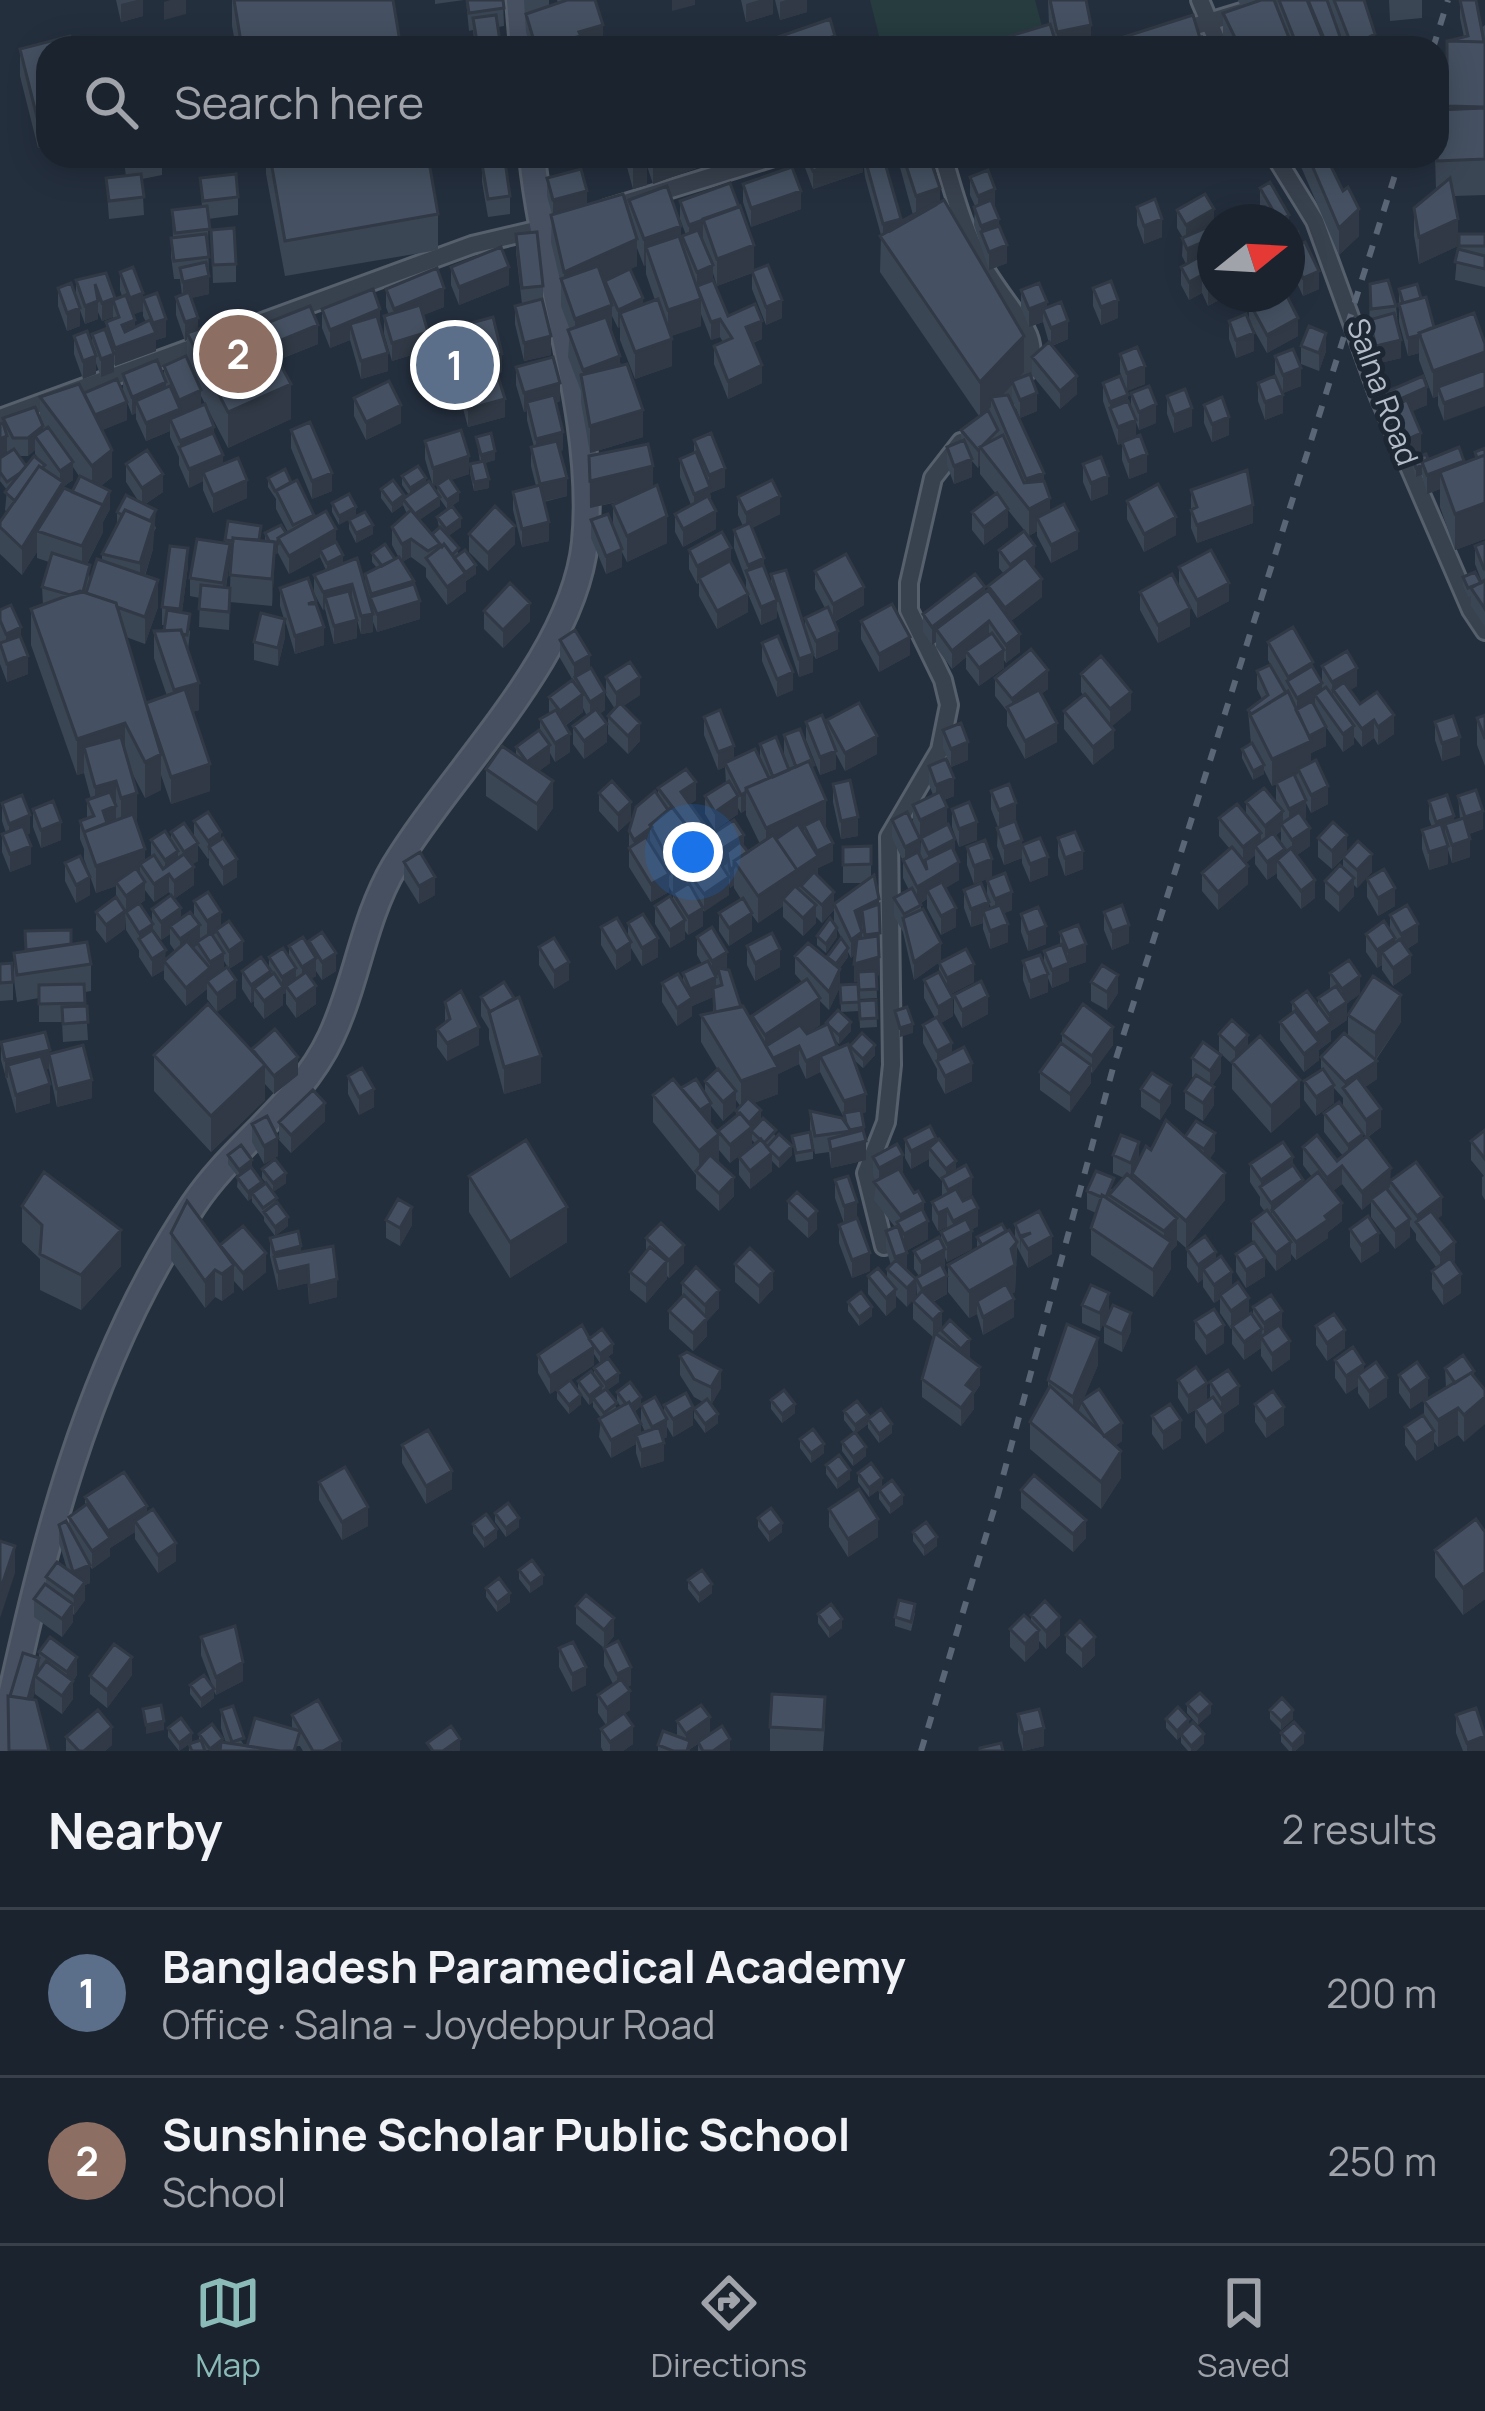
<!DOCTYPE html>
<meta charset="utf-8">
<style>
:root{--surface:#1b232e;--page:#282f3a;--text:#f1f3f6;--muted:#a0a4aa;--line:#39404a;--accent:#8bbbb9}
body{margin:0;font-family:Manrope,sans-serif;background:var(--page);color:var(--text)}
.compass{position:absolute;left:1197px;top:204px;width:108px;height:108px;border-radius:50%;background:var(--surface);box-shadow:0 6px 30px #0003;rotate:72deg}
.you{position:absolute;left:693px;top:852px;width:42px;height:42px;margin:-30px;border:9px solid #fff;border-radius:50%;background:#1a73e8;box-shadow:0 0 0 18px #1a73e833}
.badge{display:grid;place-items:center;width:78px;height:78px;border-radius:50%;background:var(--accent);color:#fff;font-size:39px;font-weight:700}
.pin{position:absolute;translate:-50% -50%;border:6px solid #fff;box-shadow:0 3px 12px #0006}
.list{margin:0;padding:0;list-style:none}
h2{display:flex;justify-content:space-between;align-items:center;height:156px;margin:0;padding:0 48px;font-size:51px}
h2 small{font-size:39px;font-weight:400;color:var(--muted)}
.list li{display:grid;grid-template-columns:78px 1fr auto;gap:36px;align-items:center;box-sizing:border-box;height:168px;padding:0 48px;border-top:3px solid var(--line)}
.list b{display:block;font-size:45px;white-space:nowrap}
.list p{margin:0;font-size:39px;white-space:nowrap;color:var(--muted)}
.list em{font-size:39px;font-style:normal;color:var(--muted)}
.icon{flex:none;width:66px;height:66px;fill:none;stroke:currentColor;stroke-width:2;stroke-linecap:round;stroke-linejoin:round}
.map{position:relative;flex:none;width:1485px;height:1751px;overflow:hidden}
.search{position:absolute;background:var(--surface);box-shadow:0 6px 30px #0003;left:36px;right:36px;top:36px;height:132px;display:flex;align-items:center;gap:30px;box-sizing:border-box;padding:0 42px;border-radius:36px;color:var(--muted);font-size:45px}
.sheet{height:492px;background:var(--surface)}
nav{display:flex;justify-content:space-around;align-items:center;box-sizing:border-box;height:168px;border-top:3px solid var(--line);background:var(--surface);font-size:33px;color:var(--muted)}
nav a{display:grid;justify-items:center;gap:6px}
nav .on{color:var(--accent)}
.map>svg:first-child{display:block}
.green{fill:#263c3f}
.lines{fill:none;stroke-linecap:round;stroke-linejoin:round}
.street-casing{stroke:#565f6c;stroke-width:22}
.secondary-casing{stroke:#565f6c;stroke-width:30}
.street{stroke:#38414e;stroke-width:16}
.secondary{stroke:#465061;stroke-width:24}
.rail{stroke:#5a6575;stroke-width:6;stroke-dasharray:12 12;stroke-linecap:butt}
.wall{fill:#3b4654;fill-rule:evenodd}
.shaded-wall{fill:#303945}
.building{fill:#455162;stroke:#303945;stroke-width:3}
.labels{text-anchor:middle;stroke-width:10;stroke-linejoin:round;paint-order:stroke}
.street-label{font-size:30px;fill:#b4bcc9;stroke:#1d2633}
</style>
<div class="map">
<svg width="1485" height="1751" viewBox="0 0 1485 1751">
<rect width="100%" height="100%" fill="#242f3e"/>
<path class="green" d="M870 0H1035L1043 30 969 48H882Z"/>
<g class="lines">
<defs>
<path id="street" d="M1200 0 1220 48
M1179 31 1281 0
M943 156C954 194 965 236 986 271 1028 338 1059 342 995 415
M1275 156 1315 221 1379 397 1471 610 1485 631
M606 209 777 156
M0 418 472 245 553 226
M884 1246 866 1173 886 1122 892 1065 889 837 940 750 949 705 943 680 909 610V583L933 478 961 442"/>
<path id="secondary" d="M519 0 523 48
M0 1747C40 1559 85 1365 194 1204 234 1144 300 1104 331 1037 357 982 363 920 394 867 453 769 573 658 585 542 597 422 544 277 532 156"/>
</defs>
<use href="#street" class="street-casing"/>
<use href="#secondary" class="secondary-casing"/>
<use href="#street" class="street"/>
<use href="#secondary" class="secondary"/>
<path class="rail" d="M1433 48 1448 0
M921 1751 995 1506 1113 1068 1401 156"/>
</g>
<path class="wall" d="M116 0H143V16L121 22Z
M232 0H393L401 48H236L232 26Z
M435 0H464L435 4Z
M466 0H503L504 26 498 27 501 48H475L473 30 469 31Z
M524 0H549V6L558 3 557 0H595L603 44 586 48H531L526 32Z
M741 0H773V14L746 22Z
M775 0H807V12L780 20Z
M1048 0H1086L1091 46 1098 48H993V41L1049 24Z
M1238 0H1274L1278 11V0H1364L1375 48H1227L1223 40V13L1241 7Z
M1389 0H1422V18L1390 21Z
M1460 0 1481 28 1485 25V195L1454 196 1458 246 1419 264 1414 235V208L1436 189 1435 156H1437L1447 110V41L1464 37 1460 18Z
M48 48V146L38 148 20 76V49Z
M123 156H162V175L142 179 144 215 109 219 106 178 126 176Z
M266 156H428L438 214V250L285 276 266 174Z
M454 156H490L455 162Z
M624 156H729L653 184 647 166V185L633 189Z
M804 156H929L940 202 1024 372 1017 379 1037 411 1020 418 1012 399V384L1001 396 1044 481 1050 511 1078 549 1051 563 1037 536V531L1029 536 1008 510V527L984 545 972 530V512L996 494 980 474V465L978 468 972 461V477L954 484 947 465V447L961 441V430L979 416 880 272 881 235 865 177 863 159V172L813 189 804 165ZM898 160 913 215 901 221 886 165Z
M1299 156H1332V168L1359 236 1339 255 1299 162Z
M482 164 510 196V214L488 217 482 182Z
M970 177 995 207 1007 263 989 270 974 225 975 206 970 195Z
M200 178 238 197V215L208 219 209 294 191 298 198 329 242 355 261 348 259 326 318 344 278 360 291 419 228 448 201 396V406L214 434 223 464 247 498 213 513 203 490V481L189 488 179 465V457L170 437V431L146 441 136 419V413L132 415 127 402V420L102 430 112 477 101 486 110 509 103 522V532L87 564 90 579 102 561V554L117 525V512L139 502 126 482V464L163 492 144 505 156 528 153 533V549L145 576 158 607 145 644 126 637 146 704 167 696 154 658V631H164L165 625H162V607L188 566 182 612 190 632 188 650 199 710 192 712 210 791 171 804 161 775V790L145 798 130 769 137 820 135 821 145 861 151 857V840H171V832L194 837V821L221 839 237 877 223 886 209 865V858L208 859 198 845V861L192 864 194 885 174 899 181 918H194V901L221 927 243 960 229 969 224 961V969L236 998 217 1012 207 999V989L186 1006 164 979V970L152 977 139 957V950L126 930V914L125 929 106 943 96 930V912L116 898V886L96 893 84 859V849L80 839V821L87 819V800L91 799 84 773 77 775 31 645V609L43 605 42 587 49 562 37 558V552L22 575 0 554V522L7 512 5 510 7 490 0 481 3 418 40 419V397L123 392V374L164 376V366L187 358V340L185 341 176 315V297L182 295 180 279H174L171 256V238H173L172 210 202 207ZM35 450V454L39 459 26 466 19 456H28ZM73 467 79 476 72 492 63 490V487L73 480ZM145 890 154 902 169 892 171 895 152 909V922L140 904 145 900ZM153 929 161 940 170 934V944L175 951 166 959Z
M547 178 587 204 629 215V200L681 242 682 247V236L686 235 680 219V201L730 183 754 270 782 318 766 325 752 289V273L717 286 713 273V280L728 316 762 339 753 343 762 383 728 399 714 364V346L723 342 720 337 711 340 701 314V326L671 336 672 366 635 379 620 340V327L618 328 612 316 611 333 643 437 590 453 581 402V391L568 357 570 330 561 306V284L551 242 552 214 547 196ZM637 248 644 266 646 265V274L655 300 643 305 610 278 637 266Z
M1270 182 1289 215V233L1287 234V222H1269L1260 206V188Z
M743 184 801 209 751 227 743 202Z
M1137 207 1162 237 1144 244 1137 225Z
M1177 210 1214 225 1215 294H1230L1208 306 1202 293 1189 300 1181 285V267L1186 264 1182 256 1183 238 1177 228Z
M211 230 236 264V282L213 283Z
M516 234 543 286V304L551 355 524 361 515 324V306L522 304 516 252Z
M1459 234H1485V287L1455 280Z
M1287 236 1319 289 1303 296 1291 270V286L1287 288Z
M451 267 509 285 459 305 451 285Z
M120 272 143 311 133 314 135 327 146 322 143 316V298L166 337 156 340V351L115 366 114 363V372L101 377 96 363V374L83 379 74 354V336L92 345V334L106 331V322L114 320 113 317 102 321 98 312V319L85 324 80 310V326L67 331 58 306V288L76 296V280L115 299 122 296 120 290Z
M1370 284 1396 306 1401 358 1376 364 1369 338Z
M1093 288 1118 318 1101 325 1093 306Z
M386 289 444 307 423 315 428 350 392 361 384 334V316L389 315 386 307Z
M1399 289 1421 298 1434 327 1474 313 1444 421 1438 405V396L1433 398 1419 360V353L1408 356 1399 322Z
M1021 290 1047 308 1068 339 1052 346 1077 394 1060 409 1032 375V357L1049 343 1043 322 1029 327 1021 308Z
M1260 294H1286L1298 336 1267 353 1249 321 1254 351 1236 358 1229 339V321L1249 320V302L1260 296Z
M322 309 380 328 388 371 361 379 350 340 330 348 322 328Z
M467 324 502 372 498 373 505 417 468 427 461 401V388L444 392 435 354V336L470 380 476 379 467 342Z
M1301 346 1326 351 1319 371 1301 364Z
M1120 354 1145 384 1127 391 1120 372Z
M1275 356 1301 386 1283 393 1275 374Z
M516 367 560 401 556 403 563 450 560 451 567 496 544 502 549 541 522 547 513 510V492L536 486 531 466V447H534L527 420V411L524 412 516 385Z
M1103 383 1128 401 1131 409V393L1156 423 1139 430 1136 422V436L1147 472 1129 479 1122 460V443L1118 445 1103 401Z
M1258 383 1283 413 1265 420 1258 401Z
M1388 391 1427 405 1412 411 1421 451 1408 457 1388 409Z
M1167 396 1192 426 1174 433 1167 414Z
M354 398 401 423 366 440 354 416Z
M1204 405 1229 435 1212 442 1204 423Z
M291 430 332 491 312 499 291 448Z
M476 437 495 460 485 463 489 488 474 491 470 473V464L480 462Z
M694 440 725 487 710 493 716 529 683 547 675 532V514L691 505 680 477V459L694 453Z
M425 441 469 474 451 480 459 501 447 509 440 499V506L420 519 432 534 439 528 437 517 461 527 448 536 459 554 476 574 466 581V591L447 605 426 577V568L411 557 402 562 414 584 420 619 377 632 373 622V632L361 634 357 620V638L334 644 325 609 323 610 314 593V575L326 570 320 557 289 574 278 553 275 554 272 606 230 602 229 630 199 627 200 598 190 596V578L225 543 228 521 261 540 265 541V533L288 532 276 509V499L268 487V478L291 483 314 517 336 542 343 563 365 584V574L377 568 372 562V553L395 559 399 558 392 545V527L407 514 403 505 392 513 381 498V489L404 499 409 495 402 485V476L426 484 437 492 438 484 433 486 425 459ZM230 559H231L230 588 226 587Z
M1485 448V539L1455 550 1440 507V489L1427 494 1422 475 1416 477 1413 468V459L1464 463 1475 459V452Z
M589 456 653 486 667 543 627 562 622 552V567L606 574 591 538V520L613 526V505L622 501 590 508Z
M1083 464 1108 494 1091 501 1083 482Z
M1191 490 1253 523 1197 543 1191 528Z
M349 494 339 525 332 512V503Z
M738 497 780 514 752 528 771 586V574L805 628V618L825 608 815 589V571L864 605 834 622 838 649 816 659 813 654V672L799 677 777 610V618L761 625 746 589V580L734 548V530L743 526 738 515Z
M1127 501 1176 535 1144 552 1127 519Z
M349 520 373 534 356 543 349 529Z
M469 534 515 544 488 571 469 552Z
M1485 542V627L1471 606V596L1468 597 1463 586V577L1482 582 1475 564V546Z
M689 550 731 561 748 612 717 629 699 596V583L697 584 689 569Z
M999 550 1035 565 1032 567 1042 597 1011 621 1020 652 1006 663 1004 660V668L979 686 966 669V657L952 669 936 647V642L932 645 923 632V614L988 590V586L1004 574 999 568Z
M1179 567 1229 601 1197 618 1179 585Z
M308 578 324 627V645L295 654 285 620V637L278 666 254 660V642L284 619 280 606V588Z
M1140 592 1190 626 1158 643 1140 610Z
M0 610 21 639 28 674 7 682 0 664Z
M484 611 530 621 503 648 484 629Z
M861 621 910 655 879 672 861 639Z
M560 640 590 668 605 710 599 714 607 742 584 759 573 744V726L587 716 583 708V712L565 726 570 752 555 762 550 753V763L539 771 553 808 537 831 486 796V769L516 756V747L540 732V719L549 714V697L575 684 560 658Z
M1268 642 1313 667 1322 682V666L1357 686 1350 690 1360 704 1394 734 1378 745 1374 738 1362 747 1354 737V744L1343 752 1326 727V746L1311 753V762L1328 804 1311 813 1306 803V818L1304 819 1310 846 1297 855 1315 898 1301 909 1277 878V873L1267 880 1255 864V855L1246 863 1248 884 1218 910 1202 891V873L1230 849 1219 836V818L1246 815V802L1276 801V784L1272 786 1264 770V774L1253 780 1242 758V749L1251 744 1248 710 1262 699 1257 689V671L1286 693 1268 660ZM1281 831V842L1287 851 1285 853 1275 836Z
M762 643 793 690 777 697 762 661Z
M1081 674 1131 710 1112 726 1114 748 1093 765 1064 729V711L1083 695 1081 692Z
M606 677 640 695 623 706 640 741 628 754 608 734V716L615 709 606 695Z
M995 678 1048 689 1041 694 1057 742 1025 759 1007 726V711L995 696Z
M1485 715V766L1477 745V718Z
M704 717 734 759H760V744L784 754V735L814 772 833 861 818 868 817 875 834 910 822 923 816 917V923L803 936 783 917V906L758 923 752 915V931L729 946 719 931V913L741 899 734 888V885L730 888 729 883V895L703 911V926L688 935 685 931V939L670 948 655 924V906L673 901V894L669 887V892L651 902 629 867V831L658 794V788L696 800 690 804 711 848V835L744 847 748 852 760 844 746 815V810L741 813 738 808V814L715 830 705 814V796L726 783 725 767 718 770 704 735Z
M827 720 877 754 845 771 836 754V769L820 775 806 740V722L827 729Z
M1435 722 1460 755 1442 761 1435 740Z
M943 730 968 760 951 767 943 748Z
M929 766 954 796 944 800 947 824 955 854 959 880 945 888 956 927 941 935 927 908V899L921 903V910L941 961 914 980 903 932 894 916V898L909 890 903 878V861L892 838V820L920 857 921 838 913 823V805L933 795 929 784Z
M833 784 858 836 841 839 833 802Z
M991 791 1016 821 1022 858 1004 865 997 846 998 827 991 809Z
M599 793 631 820 618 832 599 811Z
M1458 796 1483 829 1469 834 1470 857 1452 863 1448 850V864L1429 870 1422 849V830L1432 827 1429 819V801L1454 821 1460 819Z
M2 803 30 833 27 835 31 864 10 872 2 852V834L6 833 2 821Z
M33 809 61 840 41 848 33 827Z
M952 809 977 840 959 847 952 827Z
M1058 838 1083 869 1065 876 1058 856Z
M1318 838 1347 852 1372 872 1357 888 1354 885V896L1339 912 1325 899V881L1343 868V858L1332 869 1318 857Z
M1022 845 1048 875 1030 882 1022 863Z
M871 846V877L879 899V975L876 976 877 998 859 999 858 981 854 982 855 955 851 958 848 952V957L839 969 840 987 829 1010 820 1001V1025L808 1033 826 1025V1023L851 1031 839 1044 834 1039 837 1049 850 1046 875 1055 863 1068 853 1059 866 1112 862 1113 864 1127 866 1160 831 1168 829 1152 815 1154 810 1129V1111L844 1120V1118L820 1072 806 1079 799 1064 778 1074V1094L754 1103 761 1119 792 1155 779 1168 772 1161V1171L750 1189 739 1175V1157L755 1143 752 1140V1145L730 1163 719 1150 718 1162 734 1196 719 1211 696 1189V1175L653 1122V1095L681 1088 705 1093V1081L718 1070 701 1042V1015L713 1012V997L692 1006V1016L677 1026 662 1002V983L683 982V973L702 964 697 955V937L727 970 741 1007 752 1022V1016L802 982 795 974V956L827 959V957L844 943 837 929V937L826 953 817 945V936L837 927 834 922V904L864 883H843V847ZM736 1100 741 1107 736 1111V1116L718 1133 709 1122 711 1106 723 1121 736 1109Z
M967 847 992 877 974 884 967 865Z
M404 862 435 895 419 904 404 880Z
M65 863 90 895 76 903 65 881Z
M1367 879 1395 906 1378 916 1367 897Z
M987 880 1012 910 1004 913 1008 942 990 949 983 929V923L971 927 964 908V890L989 909 991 908 987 898Z
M1104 912 1129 943 1112 950 1104 930Z
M1021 914 1046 944 1028 951 1021 932Z
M1390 915 1418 942 1407 949 1411 973 1393 986 1382 970V965L1377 968 1366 952V934L1390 930Z
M628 923 658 957 642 966 631 948V960L616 970 601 945V927L628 936Z
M1060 932 1086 962 1069 968V981L1052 988 1048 978V992L1030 999 1023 980V961L1044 964V951L1060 944Z
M309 941 336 971 322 980 316 971V976L311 979 316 1004 296 1018 286 1004V993L283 994V1005L264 1019 254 1006V1001L251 1003 242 989V971L269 968V957L289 958V946H309Z
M71 944 91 964V991L85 992 88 1040 63 1042 62 1022H39V998L17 1002 14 980V953Z
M747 946 780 967 755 981 747 965Z
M539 947 569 980 554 989 539 965Z
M939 963 974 982 951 994 953 1016 941 1023 952 1054 972 1081 945 1094 937 1079V1069L923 1043V1025L935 1018 924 998V980L939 973Z
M0 964 13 982V1000L0 1001Z
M1330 973 1360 994 1347 1003V1020L1331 1031V1041L1319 1050V1060L1304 1072 1280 1040V1022L1292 1013V1002L1318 1006V998L1330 989Z
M1091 982 1118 993 1107 1010 1091 1001Z
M840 985 859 1001 876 1000 877 1027 860 1028 859 1011 841 1012Z
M954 995 988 1014 962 1028 954 1013Z
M481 997 541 1083 504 1094 489 1039V1029L481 1016Z
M445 1002 479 1045 447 1061 437 1047V1029L445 1023Z
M1348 1015 1401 1022 1376 1060 1377 1079 1365 1087 1381 1127 1368 1137 1391 1180 1442 1215 1437 1219 1455 1261 1453 1262 1461 1293 1443 1305 1432 1289V1271L1437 1268 1416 1240V1234L1410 1226V1237L1395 1249 1371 1217V1202L1362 1210 1342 1184 1333 1191 1342 1221 1328 1232V1238L1296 1260 1291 1254V1260L1276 1271 1252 1240V1221L1265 1212 1260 1205V1197L1250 1182V1164L1293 1166 1303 1184 1312 1177 1303 1165V1147L1337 1161 1343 1156 1324 1132V1113L1363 1140 1366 1137 1343 1106V1098L1334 1088V1103L1316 1116 1304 1100V1081L1321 1070V1057L1348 1036Z
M1062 1034 1113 1045 1091 1073V1083L1070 1112 1040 1090V1072L1062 1044Z
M1219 1034 1248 1046 1300 1107 1271 1133 1232 1089V1064L1219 1052Z
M1 1042 50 1054 92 1098 57 1107 49 1069H45L50 1103 16 1113 1 1060Z
M252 1050 298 1075 274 1094 265 1084V1100L211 1152 154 1091V1055Z
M1192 1058 1221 1073 1212 1086 1214 1105 1203 1121 1185 1109V1091L1194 1078 1192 1077Z
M348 1076 374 1107 359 1115 348 1094Z
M1141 1089 1171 1103 1160 1120 1141 1107Z
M325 1121 291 1153 279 1140V1122Z
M252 1124 278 1156 264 1164 252 1142Z
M1485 1130V1200L1482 1195V1177L1484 1176 1471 1160V1141Z
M792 1136 813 1150V1159L796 1162Z
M1185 1138 1215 1151 1209 1159 1225 1200 1186 1248 1177 1240V1245L1171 1251V1269L1153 1297 1091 1255V1228L1096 1213 1087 1209V1191L1114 1189 1124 1178 1113 1173V1155L1139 1160 1151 1150Z
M905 1139 936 1142 972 1195 962 1200 978 1226 971 1230 972 1249 947 1262 945 1257V1267L943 1268 947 1294 933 1302 942 1328 970 1357 980 1385 974 1394V1409L961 1426 922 1397V1379L934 1338 913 1319V1301L917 1297 916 1278 919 1276 914 1269V1251L941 1242V1232L948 1229 947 1227 938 1231 932 1220V1202L942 1196V1181L929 1166V1159L911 1169 905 1158Z
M228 1155 252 1169 262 1186 277 1203 288 1226 275 1236 264 1221V1217L252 1202V1198L248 1201 237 1187 238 1177 228 1164Z
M873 1157 903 1173 924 1214 928 1239 906 1251 907 1270 916 1279 907 1307 896 1296V1307L886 1316 868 1294V1276L887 1279V1269L891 1265 886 1249V1231L895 1227 874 1200 876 1181 873 1175Z
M262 1169 286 1183 273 1192 262 1178Z
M469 1176 567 1242 510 1278 469 1212Z
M835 1180 870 1271 852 1278 839 1243V1225L844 1223 835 1198Z
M788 1201 817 1229 808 1238 788 1219Z
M22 1206 121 1266 81 1310 40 1290V1259L22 1242Z
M386 1220 412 1225 400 1246 386 1238Z
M1015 1224 1052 1254 1028 1268 1017 1247 1015 1292 1011 1294 1014 1317 983 1335 977 1314 969 1318 948 1292V1265L977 1248V1237L1006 1231 1015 1238Z
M1350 1229 1379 1251 1361 1263 1350 1247Z
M171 1233 220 1245 266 1272 243 1291 234 1281V1292L222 1301 215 1297 205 1308 171 1260Z
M270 1238 301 1252 337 1297 309 1304 308 1283 278 1290 270 1256Z
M646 1238 684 1263 669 1278 667 1276V1279L646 1303 630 1290V1272L646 1252Z
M1187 1249 1216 1260 1249 1314 1253 1317V1307L1282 1329 1290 1359 1272 1372 1261 1356V1348L1244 1360 1232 1344V1328L1231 1329 1220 1313V1299L1214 1303 1203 1287V1279L1198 1283 1187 1267Z
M1236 1254 1265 1276 1246 1288 1236 1272Z
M735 1264 773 1289 759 1304 735 1282Z
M682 1283 719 1308 707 1321V1336L693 1351 669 1329V1311L682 1298Z
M848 1302 872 1316 859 1326 848 1311Z
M1082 1305 1109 1311 1100 1331 1082 1323Z
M1195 1321 1224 1343 1206 1355 1195 1339Z
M1104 1325 1131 1331 1122 1352 1104 1343Z
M1316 1326 1345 1348 1327 1361 1316 1345Z
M589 1339 613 1353 600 1363 594 1354V1365L571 1380 581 1404 569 1414 557 1399V1390L570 1381 550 1394 538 1373V1355Z
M680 1356 721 1388 711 1405 718 1423 705 1433 694 1418V1409L703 1402 694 1397 680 1375Z
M1335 1360 1364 1371 1387 1397 1369 1409 1358 1393V1386L1346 1394 1335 1378Z
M1098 1365 1083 1400 1122 1441 1115 1446 1121 1478 1101 1509 1030 1449V1422L1048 1388V1380Z
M594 1368 619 1382 607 1390 617 1409 621 1407 617 1401V1392L664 1414V1405L693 1425 673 1437 667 1427V1437L663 1439 664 1461 641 1468 636 1453V1444L611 1458 599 1437 601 1418 593 1407V1402L589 1405 578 1390V1381L594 1375ZM641 1406V1423L645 1432 641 1433 634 1412Z
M1445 1368 1474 1371 1464 1442 1458 1435 1438 1447 1434 1442V1449L1416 1461 1405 1445V1427L1424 1415V1401L1446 1388Z
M1399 1375 1428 1397 1410 1409 1399 1393Z
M1178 1380 1207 1401 1210 1399V1382L1239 1404 1224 1414V1431L1206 1444 1195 1427V1410L1188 1414 1178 1398Z
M771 1400 795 1413 782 1423 771 1409Z
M1255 1404 1284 1425 1266 1438 1255 1422Z
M844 1411 868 1419 892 1433 879 1443 868 1428V1424L856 1433 866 1456 853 1466 842 1451V1442L854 1433 844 1420Z
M1152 1416 1181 1438 1163 1450 1152 1434Z
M800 1439 824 1453 811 1463 800 1448Z
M402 1445 452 1489 426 1504 402 1463Z
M826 1465 850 1479 837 1489 826 1474Z
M858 1473 882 1487 869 1497 858 1482Z
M319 1482 368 1526 342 1540 319 1500Z
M879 1490 903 1504 890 1514 879 1499Z
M1021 1490 1086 1538 1073 1552 1021 1508Z
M85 1497 147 1513 176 1561 158 1573 135 1539V1532L110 1548V1556L92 1569 90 1566V1583L85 1585V1600L74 1615 73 1614V1622L62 1637 34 1617V1599L46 1585V1577L67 1569 59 1543V1525L69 1526V1517L85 1506Z
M829 1509 878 1537 848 1557 829 1527Z
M495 1513 519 1527 506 1537 495 1522Z
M758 1518 782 1532 769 1542 758 1527Z
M473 1524 497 1538 484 1548 473 1533Z
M913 1532 937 1546 924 1556 913 1541Z
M1485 1532V1599L1463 1615 1435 1577V1550Z
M519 1570 543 1584 530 1593 519 1579Z
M688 1580 712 1593 699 1603 688 1589Z
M486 1588 510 1602 497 1612 486 1597Z
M576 1606 614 1636 604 1648 576 1624Z
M915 1613 911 1631 895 1626V1617Z
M818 1614 842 1628 829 1638 818 1623Z
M1031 1615 1060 1635 1046 1649 1039 1641V1648L1025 1662 1010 1647V1629L1031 1622Z
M1066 1635 1095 1655 1082 1668 1066 1653Z
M201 1637 243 1681 216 1695 214 1691V1698L201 1708 190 1694V1685L213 1687 201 1655Z
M559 1648 586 1685 572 1692 559 1667Z
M604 1648 631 1685 627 1687 630 1710 625 1713 633 1744 623 1751H603L601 1747V1729L606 1725 598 1713V1695L613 1684 604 1666Z
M39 1652 77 1675 73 1681V1699L62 1714 35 1694V1692L10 1696 39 1671Z
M132 1675 107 1708 90 1694V1676Z
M1187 1704 1211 1713 1198 1725 1187 1713Z
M221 1710 244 1745 247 1746 292 1729V1715L341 1751H303L300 1746 189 1751V1744L199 1741V1734L226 1743 221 1728Z
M1270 1710 1293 1719 1281 1730 1270 1719Z
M1018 1714 1044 1746 1023 1751 1018 1732Z
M1456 1715 1485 1751H1463L1456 1733Z
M1166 1719 1189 1726 1204 1743 1196 1751H1188L1181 1743V1736L1177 1740 1166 1728Z
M677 1721 710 1734 730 1751H698V1744L690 1749V1751H658V1745L677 1736Z
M825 1724 823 1751H770V1727Z
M168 1728 192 1742 179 1751 168 1737Z
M1281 1733 1304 1743 1295 1751H1289L1281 1742Z
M66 1737 112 1745 105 1751H66Z"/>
<path class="shaded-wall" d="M137 0H143V16L121 22V4Z
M170 0H186V14L164 20V2Z
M672 0H695V5L672 11Z
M759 0H773V14L746 22V4Z
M786 0H807V12L780 20V2Z
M603 25V44L586 48H536Z
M1091 25V48H1057V32Z
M1375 34V48H1352V46Z
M835 36V48H800Z
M1322 37V48H1304Z
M48 119V146L38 148V121Z
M729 156 653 184V157Z
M856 156H863V172L813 189V171Z
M867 156H898V160L867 171Z
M977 156H995V161L977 168Z
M647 158V185L633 189V162Z
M940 188V233L883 243V224L901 219 916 223V196Z
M995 189V207L978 214V196Z
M587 191V209L553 218V200Z
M801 191V209L751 227V208Z
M1214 209V227L1186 243V225Z
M1359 209V236L1339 255V228Z
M1289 215V233L1287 234V222L1279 221Z
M999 219V237L981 232V244V226Z
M1162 219V237L1144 244V226Z
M1458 219V246L1419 264V237Z
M703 220V238L689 243V225Z
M681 226V253L646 247V265L644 266V239Z
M1215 237V255L1187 267V249Z
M637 239V266L568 298 564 289V272Z
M754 245V272L717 286V259Z
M1007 245V263L989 270V252Z
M713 265V283L697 290V272Z
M509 267V285L459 305V287Z
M1215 268V294H1230L1208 306V288L1202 278V293L1189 300V282Z
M1291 268V286L1287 288V270Z
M1319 271V289L1303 296V278Z
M209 276V294L183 300V282Z
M444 288V307L394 327V309Z
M143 293V311L130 316V298Z
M115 298 113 300V317L102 321V303Z
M643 298V317L620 313V327L618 328V310Z
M701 299V326L668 337V310Z
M782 300V318L766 325V307Z
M1118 300V318L1101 325V307Z
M98 301V319L85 324V306Z
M1047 302V318L1043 309V322L1029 327V309Z
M612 305V332L575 346V319Z
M80 308V326L67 331V313Z
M380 309V327L350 324V340L330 348V330Z
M198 318V336L187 333V340L185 341V322Z
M1298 318V336L1267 353V335Z
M166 319V337L156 340V351L115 366V348L153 323Z
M720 319V337L711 340V322Z
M135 320V338L122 343V325Z
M762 321V339L746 345V327Z
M1068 321V339L1051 346V328Z
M318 325V344L267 364V346Z
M428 332V350L392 361V343Z
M1254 333V351L1236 358V340Z
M1326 333V351L1319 371V353Z
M1419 335V353L1408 356V338Z
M551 336V355L524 361V343Z
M1024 336V372L994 404 991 397V407L980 418V382Z
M672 339V366L635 379V352Z
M1401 340V358L1376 364V346Z
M1485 352V379L1438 387V396L1433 398V371Z
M388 353V371L361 379V361Z
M114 354V372L101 377V359Z
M502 354V372L476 379V361Z
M96 356V374L83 379V361Z
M620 356V383L583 385V370Z
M762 365V383L728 399V381Z
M1145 366V384L1127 391V373Z
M470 367V385L461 383V388L444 392V374Z
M1301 368V386L1283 393V375Z
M1077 376V394L1060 409V391Z
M166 382V401H136V413L132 415V397Z
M560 383V401L529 410 527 402V411L524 412V393Z
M291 384V419L228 448V412Z
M1427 387V405L1398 417 1394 406 1393 420V402Z
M1485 388V406L1444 421V403Z
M201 390V408L170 419V431L146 441V423L179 409V400Z
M1037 393V411L1020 418V400Z
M1128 395V413L1110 408V420V402Z
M1283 395V413L1265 420V402Z
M505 399V417L468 427V409Z
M127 402V420L93 434V416Z
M1156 404V423L1139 430V412Z
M401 405V423L366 440V422Z
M1192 408V426L1174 433V415Z
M643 410V437L590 453V426Z
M1229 417V435L1212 442V424Z
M1136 420V438L1118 445V427Z
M43 426V444L35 436V450L28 456V438Z
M214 427V445L180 449V441Z
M563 432V450L536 457V439Z
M1421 433V451L1408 457V439Z
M7 436V455L0 457V439Z
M980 447V465L978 468V450Z
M112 450V477L92 493V466Z
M495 451V460L481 464V455Z
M1147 454V472L1129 479V461Z
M223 455V473L203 472V481L189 488V469Z
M469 456V474L433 486V468Z
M972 459V477L954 484V466Z
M73 462V480L63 487V509L37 531V552L22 575V548L60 487V471Z
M653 466V493L590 508V481Z
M1422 466V475L1416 477V468Z
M725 468V487L710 493V506L694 512V494L709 488V475Z
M1440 472V489L1427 494V475Z
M332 473V491L312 499V481Z
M1044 473V500L1026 506V479Z
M163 474V492L142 506V488Z
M1108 476V494L1091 501V483Z
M426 478V487L410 497V488Z
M567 478V496L540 502V484Z
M489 479V488L474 491V482Z
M247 480V498L213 513V495Z
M110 491V509L103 522V532L82 573V546Z
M459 492V501L447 509V500Z
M404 495 403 505 392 513V504Z
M780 496V514L746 531V513Z
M440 497V506L414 524V515Z
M1050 498V525L1037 518V531L1029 536V509Z
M1485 503V539L1455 550V514Z
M1253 505V523L1197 543V525Z
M356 507V516L339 525V516Z
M1008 509V527L984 545V527Z
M156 510 153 549 140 590V563L147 527Z
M716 511V529L683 547V529Z
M667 516V543L627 562V536Z
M1176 517V535L1144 552V534Z
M461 518V527L446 538V529Z
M549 522V541L522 547V529Z
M373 525V534L356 543V533Z
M515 526V544L488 571V553Z
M336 529V548L320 550V557L289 574V556Z
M1078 531V549L1051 563V545Z
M411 539V557L402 562V544Z
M230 544V562L223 601V583Z
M278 544V553L275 554 272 606V547Z
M1035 546V565L1010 583V565Z
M188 548V566L180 627V609Z
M731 548V566L699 578 697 584V566Z
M622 549V567L606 574V556Z
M343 555V564L327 572V563Z
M764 558V577L748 575V565Z
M476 565V574L466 581V591L447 605V587Z
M1042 579V597L1005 626V608Z
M158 580V607L145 644V617Z
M414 581V599L371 598V594Z
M1229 583V601L1197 618V600Z
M352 584V602L325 597V609L323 610V592Z
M864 587V605L833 622V604Z
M985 587V605L936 629V642L932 645V627Z
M748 594V612L717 629V611Z
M777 600V618L761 625V607Z
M420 601V619L377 632V614Z
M530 603V621L503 648V630Z
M1190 608V626L1158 643V625Z
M373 614V632L361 634V616Z
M285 619V637L278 666V648Z
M357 620V638L334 644V626Z
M989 621V639L966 651V657L952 669V651Z
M21 627V645L6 652V634Z
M324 627V645L295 654V636Z
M838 631V649L816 659V641Z
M1020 634V652L1006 663V645Z
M910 637V655L879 672V654Z
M1004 650V668L979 686V668Z
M813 654V672L799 677V659Z
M590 655V673L575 677 574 682V664Z
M28 656V674L7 682V664Z
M1357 668V686L1338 697 1333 690 1332 700V682Z
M1048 670V689L1012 717V699Z
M793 672V690L777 697V679Z
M640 677V695L616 711V693Z
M199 683V710L174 717V690Z
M1322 683V701L1315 695V705L1297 716V698Z
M605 692V710L590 720V702Z
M1131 692V710L1110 728V709Z
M583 694V712L560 729V711Z
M1394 715V734L1378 745V727Z
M1374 720V738L1362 747V729Z
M125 723V759L84 747V773L77 775V739Z
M640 723V741L628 754V736Z
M1057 723V742L1025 759V741Z
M607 724V742L584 759V741Z
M1354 726V744L1343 752V734Z
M1326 727V746L1311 753V768L1298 769V774L1272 786V759Z
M1114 730V748L1093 765V747Z
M570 734V752L555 762V743Z
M877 736V754L845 771V753Z
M1460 737V755L1442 761V743Z
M968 742V760L951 767V749Z
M550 745V763L527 780V762Z
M734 746V764L725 763V767L718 770V752Z
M836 751V769L820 775V757Z
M161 754V790L145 798V762Z
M210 764V791L171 804V777Z
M1264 765V774L1253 780V771Z
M954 778V796L936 803V785Z
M116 781V824L103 830 95 814V787Z
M553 781V808L537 831V804Z
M696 782V800L681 810V792Z
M1328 786V804L1311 813V795Z
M746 792V810L741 813V795Z
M137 793V820L121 825V798Z
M738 796V814L715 830V812Z
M826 800V827L804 826V837L766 855V828Z
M1306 800V818L1289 827V809Z
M631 802V820L618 832V814Z
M1016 803V821L999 828V810Z
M947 807V825L920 838V820Z
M1283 811V828L1281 824V831L1265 844V826Z
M1483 811V829L1465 835V817Z
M30 815V833L9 842V824Z
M1454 816V834L1445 824V837L1436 840V822Z
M858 817V836L841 839V821Z
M61 822V840L41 848V830Z
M977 822V840L959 847V829Z
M650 828V846L634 859V840Z
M1310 828V846L1292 858V840Z
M221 832V850L209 847 208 859V841Z
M710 832V850L696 860V842Z
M1261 833V851L1255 846V855L1243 866V847Z
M693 834V861L686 886 673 894V868Z
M744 835V853L727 852V864L720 868V850Z
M1347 835V853L1332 869V851Z
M920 839V857L905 865V847Z
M955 839V857L928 871V853Z
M1470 839V857L1452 863V845Z
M1022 840V858L1004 865V847Z
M198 843V861L184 870V852Z
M833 843V861L818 868V874L783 899V906L758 923V896L817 851Z
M31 846V864L10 872V854Z
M1448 846V864L1429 870V852Z
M145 849V871L140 864V877L116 882V886L96 893V866Z
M1285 849V867L1277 860V873L1267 880V862Z
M178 851V869L169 875V892L154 902V884L165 877V860Z
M1083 851V869L1065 876V858Z
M1372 854V872L1357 888V870Z
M1048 857V875L1030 882V864Z
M237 859V877L223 886V868Z
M992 859V877L974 884V866Z
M959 862V880L931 897 927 890V899L917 905V887Z
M1248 866V884L1218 910V892Z
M194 867V885L174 899V881Z
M734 867V885L730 888V870Z
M669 874V892L651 902V884Z
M90 877V895L76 903V885Z
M435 877V895L419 904V886Z
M729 877V895L704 912V894Z
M1354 878V896L1339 912V894Z
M1315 880V898L1301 909V891Z
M145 882V900L126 914V896Z
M1395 888V906L1378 916V898Z
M834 892V910L822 923V905Z
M1012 892V910L995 917V899Z
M879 899V917L862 910V926L855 929V911Z
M989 902V920L983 911V923L971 927V909Z
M816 905V923L803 936V918Z
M181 908V926H170V934L161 940V922Z
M703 908V926L688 935V917Z
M956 908V927L941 935V916Z
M125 911V929L106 943V925Z
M221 912V930L207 939V921Z
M752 913V931L729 946V928Z
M685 920V939L670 948V930Z
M153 924V942L139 939V933Z
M1008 924V942L990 949V931Z
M1418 924V942L1401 952V934Z
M200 925V943L180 958V939Z
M1129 925V943L1112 950V931Z
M1046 926V944L1028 951V933Z
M837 928V937L826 953V944Z
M862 932V950L851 958V940Z
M658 938V957L642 966V948Z
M1395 938V956L1382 952V965L1377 968V950Z
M243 941V960L229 969V951Z
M631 942V960L616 970V952Z
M941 943V961L914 980V962Z
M1086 944V962L1069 968V981L1052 988V970L1068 964V951Z
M848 948V957L836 973V964Z
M780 949V967L755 981V963Z
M166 950 164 970 152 977V959Z
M727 952V970L718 968V975L712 979V961Z
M224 953V971L210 980V962Z
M336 953V971L322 980V962Z
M1411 955V973L1393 986V968Z
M879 957V975L854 982V964Z
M316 958V976L302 985V967Z
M569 962V980L554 989V971Z
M974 964V982L947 996V978Z
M210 968V984L207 981V989L186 1006V988Z
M296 968V986H286V993L283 994V1005L264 1019V1001L282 988V977Z
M840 969V987L829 1010V992Z
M271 971V989L254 988V1001L251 1003V985Z
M1048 974V992L1030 999V981Z
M1118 975V993L1107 1010V992Z
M1360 976V994L1347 1003V1020L1331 1031V1041L1319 1050V1060L1304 1072V1054L1316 1044V1034L1329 1024V1014L1342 1005V989Z
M716 977V996L692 1006V1016L677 1026V1008L690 1000V989Z
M236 980V998L217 1012V994Z
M316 986V1004L296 1018V1000Z
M1401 995V1022L1375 1060V1033Z
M988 996V1014L962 1028V1010Z
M820 998V1025L772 1058 765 1047V1035Z
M953 998V1016L938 1025V1007Z
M851 1022V1031L839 1044V1035Z
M913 1024V1033L900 1037V1028Z
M479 1027V1045L447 1061V1043Z
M1113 1027V1045L1092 1074V1056Z
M1248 1035V1053L1235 1067V1049Z
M952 1043V1062L937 1061V1069V1051Z
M875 1045V1055L863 1068V1059Z
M799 1046V1064L778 1074V1094L741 1108V1081L772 1059Z
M837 1046V1064L820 1056V1072L806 1079V1061Z
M50 1050 49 1069 11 1077 8 1065V1078H5V1060Z
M1221 1055V1073L1210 1089V1071Z
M541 1056V1083L504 1094V1067Z
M298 1057V1075L274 1094V1076Z
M1377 1061V1079L1349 1097 1345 1091V1082Z
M972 1063V1081L945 1094V1076Z
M265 1065V1100L211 1152V1116Z
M1091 1065V1083L1070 1112V1094Z
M92 1080V1098L57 1107V1089Z
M1300 1080V1107L1271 1133V1106Z
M50 1084V1103L16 1113V1095Z
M1171 1085V1103L1160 1120V1102Z
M1334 1085V1103L1316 1116V1097Z
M1214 1087V1105L1203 1121V1103Z
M374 1089V1107L359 1115V1097Z
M736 1091V1109L723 1121V1102Z
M866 1094V1112L844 1119V1101Z
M325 1103V1121L291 1153V1135Z
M711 1103V1121L695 1131V1113Z
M1381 1109V1127L1366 1138V1120Z
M761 1110V1119L752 1130V1145L730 1163V1145Z
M1215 1133V1151L1204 1168V1149Z
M719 1134V1161L701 1176 699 1173V1151Z
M1363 1134V1152L1348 1163V1145Z
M278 1138V1156L264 1164V1146Z
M936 1138V1156L929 1148V1159L911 1169V1151Z
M866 1141V1160L831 1168V1150Z
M1139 1142V1160L1131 1181V1163Z
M792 1146V1155L779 1168V1159Z
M772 1153V1171L750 1189V1171Z
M903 1155V1173L879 1187V1168Z
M1293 1157V1175L1261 1188V1180Z
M252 1160V1169L239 1179V1170Z
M956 1161V1179L946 1187V1169Z
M1342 1166V1184L1327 1196V1178Z
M1391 1168 1390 1187 1362 1210V1192Z
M286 1173V1183L273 1192V1183Z
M1225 1173V1200L1186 1248V1221Z
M734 1177V1196L719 1211V1193Z
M972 1177V1195L948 1208V1190Z
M1303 1180V1198L1272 1210 1271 1221V1203Z
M262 1182V1192L252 1193V1198L248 1201V1192Z
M1442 1197V1215L1422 1230 1417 1223V1216Z
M857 1202V1220L844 1225V1206Z
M924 1202V1220L900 1227V1215Z
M1342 1203V1221L1328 1232V1238L1296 1260V1242Z
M412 1207V1225L400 1246V1228Z
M567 1207V1242L510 1278V1242Z
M978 1208V1226L953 1239V1221Z
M947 1209V1227L938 1231V1213Z
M817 1211V1229L808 1238V1220Z
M288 1217V1226L275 1236V1227Z
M1177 1218V1245L1171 1251V1269L1153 1297V1270L1164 1253V1231Z
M1410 1219V1237L1395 1249V1230Z
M928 1221V1239L904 1252V1234Z
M121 1230V1266L81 1310V1275Z
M972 1231V1249L947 1262V1244Z
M1379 1233V1251L1361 1263V1245Z
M1020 1236H1052V1254L1028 1268V1249L1021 1238 1020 1254Z
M1017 1242 1015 1292 981 1312 977 1301V1314L969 1318V1291Z
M1291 1242V1260L1276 1271V1253Z
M1455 1242V1261L1440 1272V1254Z
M684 1245V1263L669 1278V1260Z
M301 1246V1265L274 1257V1271V1253Z
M945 1249V1267L921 1280V1262Z
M1216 1252V1270L1203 1269V1279L1198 1283V1265Z
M266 1253V1272L243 1291V1273Z
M870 1253V1271L852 1278V1260Z
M907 1253V1271L895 1275V1257Z
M1265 1258V1276L1246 1288V1270Z
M667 1261V1279L646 1303V1285Z
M234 1265V1292L222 1301V1274Z
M308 1265V1283L278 1290V1272Z
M215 1270V1297L205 1308V1281Z
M773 1271V1289L759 1304V1286Z
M1232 1272V1290L1220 1295V1299L1214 1303V1285Z
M1461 1274V1293L1443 1305V1287Z
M947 1276V1294L922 1307V1289Z
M337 1279V1297L309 1304V1286Z
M916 1279V1297L907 1307V1288Z
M896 1289V1307L886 1316V1298Z
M719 1290V1308L707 1321V1336L693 1351V1333L705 1320V1305Z
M1109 1293V1311L1100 1331V1313Z
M1249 1298V1317L1231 1329V1311Z
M1014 1299V1317L983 1335V1317Z
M872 1307V1316L859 1326V1317Z
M942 1311V1329L933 1338V1320Z
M1282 1311V1329L1264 1341V1323Z
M1131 1313V1331L1122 1352V1334Z
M1224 1325V1343L1206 1355V1337Z
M1262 1329 1261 1348 1244 1360V1342Z
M1345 1330V1348L1327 1361V1343Z
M1098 1338V1365L1073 1424V1397Z
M970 1339V1357L961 1367V1349Z
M1290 1341V1359L1272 1372V1354Z
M613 1344V1353L600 1363V1354Z
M594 1347V1365L550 1394V1376Z
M1364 1364V1382L1358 1375V1386L1346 1394V1376Z
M980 1367V1385L974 1394V1409L961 1426V1408L966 1385Z
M721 1370V1388L711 1405V1387Z
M619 1373V1382L605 1392V1383Z
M1387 1378V1397L1369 1409V1391Z
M1428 1378V1397L1410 1409V1391Z
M1207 1383V1402L1188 1414V1396Z
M602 1386V1395L593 1398V1402L589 1405V1396Z
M1239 1386V1404L1224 1414V1431L1206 1444V1426L1221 1415V1399Z
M581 1395V1404L569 1414V1405Z
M641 1397V1406L628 1416V1407Z
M1485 1397V1424L1464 1442V1415Z
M795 1404V1413L782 1423V1414Z
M693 1407V1425L673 1437V1419Z
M1284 1407V1425L1266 1438V1420Z
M1458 1408V1435L1438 1447V1420Z
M718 1414V1423L705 1433V1424Z
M868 1415V1424L855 1434V1425Z
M667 1419V1437L652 1445V1427Z
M1181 1420V1438L1163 1450V1432Z
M1122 1423V1441L1104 1454V1436Z
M641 1424V1442L636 1435V1444L611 1458V1440Z
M892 1424V1433L879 1443V1434Z
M1434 1431V1449L1416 1461V1443Z
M664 1443V1461L641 1468V1450Z
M824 1444V1453L811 1463V1453Z
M866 1447V1456L853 1466V1457Z
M1121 1451V1478L1101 1509V1482Z
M850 1470V1479L837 1489V1480Z
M452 1471V1489L426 1504V1486Z
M882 1478V1487L869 1497V1488Z
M903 1495V1504L890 1514V1505Z
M147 1506V1524L135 1521V1532L110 1548V1556L92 1569V1551L108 1540V1531Z
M368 1507V1526L342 1540V1522Z
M519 1518V1527L506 1537V1528Z
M878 1519V1537L848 1557V1539Z
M1086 1520V1538L1073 1552V1534Z
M782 1523V1532L769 1542V1533Z
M497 1529V1538L484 1548V1539Z
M937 1537V1546L924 1556V1547Z
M176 1543V1561L158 1573V1555Z
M15 1546V1573L0 1618V1591Z
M90 1565V1583L85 1585V1600L74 1615 73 1572Z
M1485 1572V1599L1463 1615V1588Z
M543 1575V1584L530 1593V1584Z
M712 1584V1593L699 1603V1594Z
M510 1593V1602L497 1612V1603Z
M73 1604V1622L62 1637V1619Z
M1060 1617V1635L1046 1649V1631Z
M614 1618V1636L604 1648V1630Z
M842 1619V1628L829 1638V1629Z
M1039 1630V1648L1025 1662V1644Z
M1095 1637V1655L1082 1668V1650Z
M77 1657V1675L67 1690V1672Z
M132 1657V1675L107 1708V1690Z
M39 1658V1676H35V1692L28 1719V1701Z
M243 1662V1681L216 1695V1677Z
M586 1667V1685L572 1692V1674Z
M631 1667V1685L617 1692V1674Z
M73 1681V1699L62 1714V1696Z
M214 1689V1698L201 1708V1699Z
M630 1691V1710L607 1726V1708Z
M1211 1704V1713L1198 1725V1716Z
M1293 1710V1719L1281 1730V1721Z
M710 1717V1736L690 1749V1751H686V1734Z
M1189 1719V1728L1177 1740V1731Z
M164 1721V1730L146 1734V1725Z
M633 1726V1744L623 1751H610V1742Z
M112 1727V1745L105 1751H84Z
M1044 1728V1746L1023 1751V1733Z
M192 1733V1742L179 1751V1743Z
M1304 1733V1743L1295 1751H1292V1745Z
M1204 1734V1743L1196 1751H1191V1746Z
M1485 1736V1751H1467V1743Z
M223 1739V1748L219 1751H210V1749Z
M460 1739V1751H443Z
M730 1739V1751H713Z
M341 1741V1751H323Z"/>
<path class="building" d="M234 0H393L401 48H242Z
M467 0H503L504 8 469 13Z
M567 0H595L603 25 579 32 581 36 536 48 526 14Z
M1050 0H1086L1091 25 1057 32Z
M1261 0H1274L1293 48H1240L1223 13Z
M1279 0H1307L1322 37 1304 48H1298Z
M1308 0H1327L1344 48H1328Z
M1334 0H1364L1375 34 1352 46Z
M1460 0H1476L1484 42 1448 41 1468 36Z
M496 15 501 48H478L473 18Z
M1193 15 1203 48H1113L1111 41Z
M830 19 835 36 800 48H778L775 38Z
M1050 24 1056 43 1040 48H995L993 41Z
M70 36 73 48H48V119L38 121 20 49Z
M1447 41 1485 42V107L1447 106Z
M614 42 616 48H601V46Z
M1485 108V159L1437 161V110Z
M126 156H162V157L127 164Z
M270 156H428L438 214 285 241Z
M631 156H646L647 158 633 162Z
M807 156H856L813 171Z
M874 156H883L901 219 883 224 865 159Z
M903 156H929L940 188 916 196Z
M1308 156H1326L1343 191 1348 187 1359 209 1339 228Z
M505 161 510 196 488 199 482 164Z
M792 167 801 191 751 208 743 184Z
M581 169 587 191 553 200 547 178Z
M988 170 995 189 978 196 970 177Z
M141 174 144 197 109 201 106 178Z
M236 174 238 197 203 201 200 178Z
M1450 178 1458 219 1419 237 1414 208Z
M1270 182 1289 215 1279 221 1260 188Z
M730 183 739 207 689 225 680 201Z
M667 186 681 226 644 239 629 200Z
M623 194 637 239 564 272 551 215Z
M1205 194 1214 209 1186 225 1177 210Z
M1155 199 1162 219 1144 226 1137 207Z
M944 200 1024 336 980 382 880 236Z
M991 200 999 219 981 226 974 207Z
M935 203 936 205 890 231 889 228Z
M207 206 210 229 175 233 172 210Z
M740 206 754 245 717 259 703 219Z
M1215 224V237L1187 249 1182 238Z
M999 226 1007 245 989 252 981 232Z
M234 228 236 264 213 265 211 230Z
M698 230 713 265 697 272 682 236Z
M537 232 543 286 522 288 516 234Z
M1298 232 1301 244 1287 251V236Z
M206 234 209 257 174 261 171 238Z
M1459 234H1485V246H1459Z
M679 236 701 299 668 310 646 247Z
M1305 242 1319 271 1303 278 1290 249Z
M501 247 509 267 459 287 451 267Z
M1215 248V268L1189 282 1181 267Z
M1458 249 1485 256V269L1455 262Z
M206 262 209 276 183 282 180 268Z
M768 265 782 300 766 307 752 271Z
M598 266 612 305 575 319 561 279Z
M133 267 143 293 130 298 120 272Z
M437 268 444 288 394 309 386 289Z
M630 269 643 298 618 310 605 281Z
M1215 271V284L1208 288 1202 278Z
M106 273 115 298 102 303 95 284 98 301 85 306 76 280Z
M713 280 728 316 755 304 762 321 746 327 762 365 728 381 714 346 732 338 720 319 711 322 697 286Z
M1388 280 1396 306 1371 309 1370 284Z
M1111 281 1118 300 1101 307 1093 288Z
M71 283 80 308 67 313 58 288Z
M1039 283 1047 302 1029 309 1021 290Z
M1417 284 1421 298 1403 303 1399 289Z
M373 289 380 309 330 330 322 309Z
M189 292 198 318 185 322 176 297Z
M157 293 166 319 153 323 143 298Z
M1263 294H1286L1298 318 1267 335 1249 302Z
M126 295 135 320 122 325 125 332 150 320 156 333 115 348 106 322 119 317 113 300Z
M1426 297 1434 327 1419 333 1420 335 1408 338 1399 304Z
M542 299 551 336 524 343 515 306Z
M658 299 672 339 635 352 620 313Z
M1061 302 1068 321 1051 328 1043 309Z
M420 305 428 332 392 343 384 316Z
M310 306 318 325 267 346 259 326Z
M1394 313 1401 340 1376 346 1369 320Z
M1474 313 1485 344V352L1433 371 1419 333Z
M1246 314 1254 333 1236 340 1229 321Z
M377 316 388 353 361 361 350 324Z
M493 317 502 354 476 361 467 324Z
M606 317 620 356 583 370 568 330Z
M224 320 242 355 270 345 291 384 228 412 187 333Z
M1309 326 1326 333 1319 353 1301 346Z
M105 329 114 354 101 359 92 334Z
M461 330 470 367 444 374 435 336Z
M87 331 96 356 83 361 74 336Z
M1049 342 1077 376 1060 391 1032 357Z
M1137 347 1145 366 1127 373 1120 354Z
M1293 349 1301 368 1283 375 1275 356Z
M186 356 201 390 179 400 164 366Z
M553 357 560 383 524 393 516 367Z
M157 360 166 382 132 397 123 374Z
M627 364 643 410 590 426 581 375Z
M1485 370V388L1444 403 1438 387Z
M497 373 505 399 468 409 461 383Z
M1030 374 1037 393 1020 400 1012 381Z
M1120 376 1128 395 1110 402 1103 383Z
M1275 376 1283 395 1265 402 1258 383Z
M1423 376 1427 387 1393 402 1388 391Z
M117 379 127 402 95 415 84 393Z
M389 381 401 405 366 422 354 398Z
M79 384 112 450 92 466 40 397Z
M170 386 180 409 146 423 136 401Z
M1149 386 1156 404 1139 412 1131 393Z
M1185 389 1192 408 1174 415 1167 396Z
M554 395 563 432 536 439 527 402Z
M1008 395 1044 473 1026 479 991 397Z
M1222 397 1229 417 1212 424 1204 405Z
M1407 400 1421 433 1408 439 1394 406Z
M1128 401 1136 420 1118 427 1110 408Z
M205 404 214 427 180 441 170 419Z
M35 407 43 426 28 438H13L3 418Z
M988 410 998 430 978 450 961 430Z
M310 422 332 473 312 481 291 430Z
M3 423 7 436 0 439V424Z
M48 427 73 462 60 471 35 436Z
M461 430 469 456 433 468 425 441Z
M213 433 223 455 189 469 179 447Z
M491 433 495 451 481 455 476 437Z
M711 433 725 468 709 475 694 440Z
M1003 435 1024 483 1044 481 1050 498 1029 509 980 447Z
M1140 435 1147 454 1129 461 1122 442Z
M964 440 972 459 954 466 947 447Z
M557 441 567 478 540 484 531 447Z
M648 444 653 466 590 481 589 456Z
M1459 447 1464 461 1427 475 1422 462Z
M1485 448V455L1477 458 1475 452Z
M14 449 26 466 20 473 7 482 0 472V458Z
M147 450 163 474 142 488 126 464Z
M696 452 710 487 694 494 680 459Z
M1426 454 1428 459 1422 462 1423 465 1416 468 1413 459Z
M1485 455V503L1455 514 1440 472Z
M34 456 45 465 42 468 39 466 15 501 5 492Z
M1101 457 1108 476 1091 483 1083 464Z
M238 458 247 480 213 495 203 472Z
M484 461 489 479 474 482 470 464Z
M39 466 63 482 22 548 0 527V522Z
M418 466 426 478 410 488 402 476Z
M285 469 291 482 275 491 268 478Z
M1247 470 1253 505 1197 525 1191 510 1197 507 1191 490Z
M80 476 110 491 103 505 72 492Z
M449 477 459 492 447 500 437 485Z
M297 480 314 515 293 525 276 491Z
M393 480 404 495 392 504 381 489Z
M772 480 780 496 746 513 738 497Z
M429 481 440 497 415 514 403 499Z
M1158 484 1176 517 1144 534 1127 501Z
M540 485 549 522 522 529 513 492Z
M657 485 667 516 627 536 613 505Z
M64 488 103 505 82 546 37 531Z
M997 493 1008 509 984 527 972 512Z
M349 494 356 507 339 516 332 503Z
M126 495 156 510 150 521 125 510 122 515 117 512Z
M708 496 716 511 683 529 675 514Z
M1064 504 1078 531 1051 545 1037 518Z
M452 506 461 518 446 529 437 517Z
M495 506 515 526 488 553 469 534Z
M125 510 153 522 140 563 102 554Z
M411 510 440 544 428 551 411 539 402 544 392 527Z
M326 511 336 529 289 556 278 538Z
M365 512 373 525 356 533 349 520Z
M608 514 622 549 606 556 591 520Z
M228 521 261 526 259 540 233 538V541L225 540Z
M750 523 764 558 748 565 734 530Z
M281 525 286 533 278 538V544L275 545V542L269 541 265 533Z
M440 527 459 548 452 555 444 544 442 547 432 534Z
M1024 531 1035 546 1010 565 999 550Z
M722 532 731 548 697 566 689 550Z
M233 538 275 542 272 579 230 575Z
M197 539 230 544 223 583 190 578Z
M336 542 343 555 327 563 320 550Z
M1485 542V569H1484L1475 546Z
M385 544 395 559 382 566 372 553Z
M444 544 466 573 447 587 426 558Z
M170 546 188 548 180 609 162 607Z
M465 550 476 565 465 573 454 558Z
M1211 550 1229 583 1197 600 1179 567Z
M52 553 90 565 83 592 70 595 42 587Z
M846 554 864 587 833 604 815 571Z
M399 557 414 581 371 594 365 574Z
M1025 557 1042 579 1005 608 988 586Z
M357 558 373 614 361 616 352 584 323 592 314 575Z
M97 559 158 580 145 617 117 607 116 603 86 593Z
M730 561 748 594 717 611 699 578Z
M763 565 777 600 761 607 746 571Z
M786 570 813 654 799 659 771 574Z
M1475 572 1481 583 1468 588 1463 577Z
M975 574 985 587 932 627 923 614Z
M1172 574 1190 608 1158 625 1140 592Z
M308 578 316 601 308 604H316L324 627 295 636 280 588Z
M1485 580V609L1471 588Z
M510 583 530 603 503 630 484 611Z
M414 584 420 601 377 614 370 597Z
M201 585 230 588 229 612 199 609Z
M988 590 1020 634 1006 645 989 621 952 651 936 629Z
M80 591 116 603 161 754 145 762 125 723 77 739 31 609Z
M349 591 357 620 334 626 325 597Z
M892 604 910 637 879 654 861 621Z
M11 605 21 627 6 634 0 620V610Z
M828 607 838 631 816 641 805 618Z
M167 610 190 614 187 635 182 634 181 630 164 631Z
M261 613 285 619 278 648 254 642Z
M1293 627 1313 662 1288 677 1268 642Z
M181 630 199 683 174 690 154 631Z
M575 630 590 655 574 664 560 640Z
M992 633 1004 650 979 668 966 651Z
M20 636 28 656 7 664 0 643Z
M778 636 793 672 777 679 762 643Z
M1031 649 1048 670 1012 699 995 678Z
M1347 651 1357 668 1332 682 1322 666Z
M1101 656 1131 692 1110 709 1081 674Z
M630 662 640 677 616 693 606 677Z
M1270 665 1286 693 1251 714 1248 710 1268 695 1257 671Z
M1312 666 1322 683 1297 698 1287 681Z
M591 668 605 692 590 702 575 677Z
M572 680 583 694 560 711 549 697Z
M1344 682 1360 704 1377 692 1394 715 1378 727 1374 720 1362 729 1333 690Z
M1326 687 1354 726 1343 734 1315 695Z
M185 689 210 764 171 777 146 703Z
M1039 690 1057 723 1025 741 1007 707Z
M1288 691 1311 741 1272 759 1250 715Z
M1085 694 1114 730 1093 747 1064 711Z
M1312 701 1326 727 1309 736 1296 710Z
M620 703 640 723 628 736 608 716Z
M859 703 877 736 845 753 827 720Z
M596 709 607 724 584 741 573 726Z
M556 710 570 734 555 743 540 719Z
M720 710 734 746 718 752 704 717Z
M822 715 836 751 820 757 806 722Z
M1485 715V739L1477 718Z
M1453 716 1460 737 1442 743 1435 722Z
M961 723 968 742 951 749 943 730Z
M800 729 814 765 811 766 809 761 796 767 784 735Z
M539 730 550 745 527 762 516 747Z
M121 737 137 793 121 798 116 781 95 787 84 747Z
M776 737 789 770 773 777 760 744Z
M1252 743 1264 765 1253 771 1242 749Z
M502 746 553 781 537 804 486 769Z
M755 749 769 778 746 788V792L741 795 725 763Z
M946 759 954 778 936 785 929 766Z
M1316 760 1328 786 1311 795 1298 769Z
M809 761 826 800 766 828 746 788Z
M686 769 696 782 681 792 710 832 696 842 692 837 693 834 658 788Z
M1294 774 1306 800 1289 809 1276 783Z
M850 780 858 817 841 821 833 784Z
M612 781 631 802 618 814 599 793Z
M729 781 738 796 715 812 705 796Z
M1009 784 1016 803 999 810 991 791Z
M1264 788 1283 811 1265 826 1246 802Z
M1476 790 1483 811 1465 817 1458 796Z
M655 791 668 810 650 825 652 827 634 840 629 831 636 807Z
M110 792 116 806 103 811 107 823 84 832 80 821 94 816 87 800Z
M940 792 947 807 920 820 913 805Z
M22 795 30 815 9 824 2 803Z
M1447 795 1454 816 1436 822 1429 801Z
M53 801 61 822 41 830 33 809Z
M969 802 977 822 959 829 952 809Z
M1237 804 1261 833 1243 847 1219 818Z
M672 807 693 834 686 859 673 868 650 825Z
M208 812 221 832 208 841 194 821Z
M907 812 920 839 905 847 892 820Z
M1299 812 1310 828 1292 840 1281 824Z
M133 814 145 849 96 866 84 832Z
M820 818 833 843 817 851 804 826Z
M1464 818 1470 839 1452 845 1445 824Z
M734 820 744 835 720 850 711 835Z
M1015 821 1022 840 1004 847 997 828Z
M1333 822 1347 835 1332 851 1318 838Z
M184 823 198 843 184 852 171 832Z
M798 824 818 856 794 872 797 870 776 839Z
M948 824 955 839 928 853 921 838Z
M1441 824 1448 846 1429 852 1422 830Z
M23 826 31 846 10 854 2 834Z
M165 831 178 851 165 860 151 840Z
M1075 832 1083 851 1065 858 1058 838Z
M1273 833 1285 849 1267 862 1255 846Z
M773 835 797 870 758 896 734 861Z
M646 837 669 874 651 884 629 848Z
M223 838 237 859 223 868 209 847Z
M1040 838 1048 857 1030 864 1022 845Z
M985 840 992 859 974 866 967 847Z
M1358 841 1372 854 1357 870 1343 857Z
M740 842 748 852 734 861V867L730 870 727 852Z
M708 844 729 877 704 894 689 874 694 851Z
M871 846V864L843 865V847Z
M952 847 959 862 917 887 903 860 918 852 927 870 925 860Z
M1232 847 1248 866 1218 892 1202 873Z
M1291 848 1315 880 1301 891 1277 860Z
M420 852 435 877 419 886 404 862Z
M184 854 194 867 174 881 169 874 154 884 140 864 154 855 163 869Z
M80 856 90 877 76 885 65 863Z
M1340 865 1354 878 1339 894 1325 881Z
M136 868 145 882 126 896 116 882Z
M1384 869 1395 888 1378 898 1367 879Z
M814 872 834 892 822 905 801 886Z
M1005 873 1012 892 995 899 987 880Z
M874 875 879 899 855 911 862 932 851 940 834 904Z
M942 882 956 908 941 916 927 890Z
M689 883 703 908 688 917 673 893Z
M981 883 989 902 971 909 964 890Z
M795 886 816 905 803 918 783 899Z
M912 888 921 905 904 914 894 898Z
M208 892 221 912 207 921 194 901Z
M171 895 181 908 161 922 152 909Z
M670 896 685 920 670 930 655 906Z
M116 897 125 911 106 925 96 912Z
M743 898 752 913 729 928 719 913Z
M139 903 153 924 139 933 126 912Z
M879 904 880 933 865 935 862 910Z
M1000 905 1008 924 990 931 983 911Z
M1122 905 1129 925 1112 931 1104 912Z
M1407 905 1418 924 1401 934 1390 915Z
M1038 907 1046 926 1028 933 1021 914Z
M923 909 941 943 914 962 903 918Z
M190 912 200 925 180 939 170 926Z
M643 914 658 938 642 948 628 923Z
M617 918 631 942 616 952 601 927Z
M830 918 837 928 826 944 817 936Z
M229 921 243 941 229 951 216 930Z
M1384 921 1395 938 1377 950 1366 934Z
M1078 925 1086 944 1068 951 1060 932Z
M712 927 727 952 712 961 697 937Z
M71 930V944L26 950 25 931Z
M152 930 166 950 152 959 139 939Z
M322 932 336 953 322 962 309 941Z
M211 933 224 953 210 962 197 942Z
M772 933 780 949 755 963 747 946Z
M878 936 879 957 854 964 857 939Z
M303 937 316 958 302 967 289 946Z
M554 938 569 962 554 971 539 947Z
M841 938 848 948 836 964 827 957Z
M1400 939 1411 955 1393 968 1382 952Z
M187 941 210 968 186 988 164 961Z
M87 942 91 964 17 975 14 953Z
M808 943 840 969 829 992 795 956Z
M1062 944 1069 963 1052 970 1044 951Z
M283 948 296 968 282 977 269 957Z
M966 949 974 964 947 978 939 963Z
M1040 955 1048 974 1030 981 1023 961Z
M261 957 271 971 251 985 242 971Z
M1349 960 1360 976 1342 989 1330 973Z
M708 961 716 977 690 989 683 973Z
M12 963 13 982 0 983V964Z
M1102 965 1118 975 1107 992 1091 982Z
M227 967 236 980 217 994 207 981Z
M718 968 729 970 741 1007 715 1012 713 988 722 985Z
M876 971 877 989 859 990 858 972Z
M306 972 316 986 296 1000 286 986Z
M939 972 953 998 938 1007 924 980Z
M274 973 283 987 264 1001 254 988Z
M678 974 692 998 677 1008 662 983Z
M1373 976 1401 995 1375 1033 1348 1015Z
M807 979 820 998 765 1035 752 1016Z
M981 981 988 996 962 1010 954 995Z
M504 982 514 998 490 1012 481 997Z
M84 984 85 1003 39 1004V985Z
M858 984 859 1001 876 1000 877 1018 860 1019 859 1002 841 1003 840 985Z
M1336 986 1347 1002 1329 1014 1318 998Z
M461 991 479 1027 447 1043 437 1029 450 1019 445 1002Z
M1307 991 1331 1023 1316 1034 1292 1002Z
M519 997 541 1056 504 1067 489 1012Z
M208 1004 265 1065 211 1116 154 1055Z
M1083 1004 1113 1027 1092 1056 1062 1034Z
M87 1006 88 1022 63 1024 62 1007Z
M743 1006 778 1067 741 1081 701 1015Z
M907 1007 913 1024 900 1028 895 1011Z
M838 1010 851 1022 839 1035 826 1023Z
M1295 1011 1319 1042 1304 1054 1280 1022Z
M937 1017 952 1043 937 1051 923 1025Z
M1232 1020 1248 1035 1235 1049 1219 1034Z
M828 1024 837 1046 806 1061 799 1046 773 1058 766 1046 800 1025 807 1034Z
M275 1029 298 1057 274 1076 252 1049Z
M45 1032 50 1050 5 1060 1 1042Z
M862 1033 875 1045 863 1059 850 1046Z
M1344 1033 1377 1061 1345 1082 1321 1057Z
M1260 1036 1300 1080 1271 1106 1232 1062Z
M1203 1042 1221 1055 1210 1071 1192 1058Z
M1061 1043 1091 1065 1070 1094 1040 1072Z
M848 1044 866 1094 844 1101 820 1056Z
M83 1045 92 1080 57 1089 49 1054Z
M964 1047 972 1063 945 1076 937 1061Z
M41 1056 50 1084 16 1095 8 1065Z
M362 1068 374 1089 359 1097 348 1076Z
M718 1069 736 1091 723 1102 705 1081Z
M1323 1069 1334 1085 1316 1097 1304 1081Z
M1152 1073 1171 1085 1160 1102 1141 1089Z
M1196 1075 1214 1087 1203 1103 1185 1091Z
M1357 1077 1381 1109 1366 1120 1343 1088Z
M673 1079 719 1134 699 1151 653 1095Z
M696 1079 711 1103 700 1110 681 1088Z
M313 1090 325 1103 291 1135 279 1122Z
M748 1098 761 1110 749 1123 740 1113 739 1114 736 1111Z
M1339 1102 1363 1134 1348 1145 1324 1113Z
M861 1110 864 1127 850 1130 846 1123 844 1113Z
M810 1111 842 1118 851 1131 815 1136Z
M740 1113 752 1127 730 1145 718 1131Z
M267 1116 278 1138 264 1146 252 1124Z
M763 1118 776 1130 764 1143 751 1131Z
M1166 1120 1225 1173 1186 1221 1132 1174 1146 1146 1151 1150Z
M1196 1121 1215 1133 1204 1149 1185 1137Z
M930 1126 936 1138 911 1151 905 1139Z
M863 1130 866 1141 831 1150 829 1139Z
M1485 1130V1159L1471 1141Z
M810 1132 813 1150 796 1153 792 1136Z
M779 1134 792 1146 779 1159 767 1147Z
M1121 1135 1139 1142 1131 1163 1113 1155Z
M1317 1135 1337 1161 1367 1136 1391 1168 1362 1192 1342 1166 1327 1178 1303 1147Z
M761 1139 772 1153 750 1171 739 1157Z
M939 1139 956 1161 946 1169 929 1148Z
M526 1140 567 1207 510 1242 469 1176Z
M1283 1142 1293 1157 1261 1180 1250 1164Z
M897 1144 903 1155 879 1168 873 1157Z
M241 1145 252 1160 239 1170 228 1155Z
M710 1155 734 1177 719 1193 696 1171Z
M275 1159 286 1173 273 1183 262 1169Z
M1416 1162 1442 1197 1417 1216 1390 1181Z
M966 1165 972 1177 948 1190 942 1178Z
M1293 1165 1303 1180 1271 1203 1260 1187Z
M251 1167 262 1182 248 1192 237 1177Z
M899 1169 914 1193 918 1191 924 1202 900 1215 874 1182Z
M1096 1171 1114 1178 1106 1197 1102 1195 1101 1197 1087 1191Z
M44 1172 121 1230 81 1275 40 1254 42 1225 22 1206Z
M1318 1172 1342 1203 1325 1216 1328 1220 1296 1242 1272 1210Z
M1127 1174 1177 1218 1164 1231 1109 1195Z
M848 1176 857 1202 844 1206 835 1180Z
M266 1183 277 1198 263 1208 252 1193Z
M1386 1188 1410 1219 1395 1230 1371 1199Z
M956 1189 963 1201 972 1197 978 1208 953 1221 947 1209 938 1213 932 1202Z
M797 1192 817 1211 808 1220 788 1201Z
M1102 1195 1171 1242 1153 1270 1091 1228Z
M398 1199 412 1207 400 1228 386 1220Z
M187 1201 234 1265 222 1274 215 1270 205 1281 171 1233Z
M277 1202 288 1217 275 1227 264 1212Z
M922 1209 928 1221 904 1234 897 1222Z
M1267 1210 1291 1242 1276 1253 1252 1221Z
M1039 1211 1052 1236 1028 1249 1021 1238 1031 1233 1020 1236 1015 1224Z
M1431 1211 1455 1242 1440 1254 1416 1222Z
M1368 1216 1379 1233 1361 1245 1350 1229Z
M857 1218 870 1253 852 1260 839 1225Z
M966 1219 972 1231 947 1244 941 1232Z
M661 1223 684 1245 669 1260 646 1238Z
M1002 1224 1006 1231 982 1245 977 1237Z
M243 1226 266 1253 243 1273 220 1245Z
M898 1226 907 1253 895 1257 886 1231Z
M1009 1230 1017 1242 1011 1249 1015 1265 969 1291 948 1265Z
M298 1231 301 1246 274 1253 270 1238Z
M1205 1236 1216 1252 1198 1265 1187 1249Z
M939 1237 945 1249 921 1262 914 1251Z
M1254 1242 1265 1258 1246 1270 1236 1254Z
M333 1246 337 1279 309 1286 308 1265 278 1272 274 1257Z
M650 1247 667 1261 646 1285 630 1272Z
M750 1248 773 1271 759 1286 735 1264Z
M1221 1256 1232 1272 1214 1285 1203 1269Z
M1450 1258 1461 1274 1443 1287 1432 1271Z
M896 1260 916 1279 907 1288 887 1269Z
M941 1264 947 1276 922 1289 916 1278Z
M696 1267 719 1290 705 1305 682 1283Z
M878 1268 896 1289 886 1298 868 1276Z
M1238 1282 1249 1298 1231 1311 1220 1295Z
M1006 1284 1014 1299 983 1317 977 1301Z
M1091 1285 1109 1293 1100 1313 1082 1305Z
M922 1291 942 1311 933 1320 913 1301Z
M861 1292 872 1307 859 1317 848 1302Z
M684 1295 707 1318 693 1333 669 1311Z
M1271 1295 1282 1311 1264 1323 1253 1307Z
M1113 1305 1131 1313 1122 1334 1104 1325Z
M1214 1309 1224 1325 1206 1337 1195 1321Z
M1251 1313 1262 1329 1244 1342 1232 1326Z
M1334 1314 1345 1330 1327 1343 1316 1326Z
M950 1320 970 1339 961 1349 941 1330Z
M1067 1324 1098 1338 1073 1397 1048 1380Z
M582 1325 594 1347 550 1376 538 1355Z
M1279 1325 1290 1341 1272 1354 1261 1337Z
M602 1329 613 1344 600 1354 589 1339Z
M935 1333 980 1367 966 1385 974 1391 961 1408 922 1379Z
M1353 1347 1364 1364 1346 1376 1335 1360Z
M687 1352 721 1370 711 1387 694 1379 680 1356Z
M1463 1355 1474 1371 1455 1383 1445 1368Z
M608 1358 619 1373 605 1383 594 1368Z
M1376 1362 1387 1378 1369 1391 1358 1375Z
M1417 1362 1428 1378 1410 1391 1399 1375Z
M1196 1367 1207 1383 1188 1396 1178 1380Z
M1228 1370 1239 1386 1221 1399 1210 1382Z
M591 1371 602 1386 589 1396 578 1381Z
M1471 1373 1485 1390V1397L1464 1415 1458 1408 1438 1420 1424 1401Z
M570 1380 581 1395 569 1405 557 1390Z
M630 1382 641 1397 631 1405 629 1402 626 1404 617 1392Z
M1050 1386 1121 1451 1101 1482 1030 1422Z
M606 1389 617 1403 604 1413 593 1398Z
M1099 1389 1122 1423 1104 1436 1081 1401Z
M784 1390 795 1404 782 1414 771 1400Z
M1273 1391 1284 1407 1266 1420 1255 1404Z
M686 1393 693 1407 673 1419 664 1405Z
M655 1397 667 1419 652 1427 641 1405Z
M1213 1397 1224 1413 1206 1426 1195 1409Z
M707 1399 718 1414 705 1424 694 1409Z
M857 1401 868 1415 855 1425 844 1411Z
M629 1402 641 1424 611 1440 599 1419Z
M1170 1404 1181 1420 1163 1432 1152 1416Z
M881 1409 892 1424 879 1434 868 1419Z
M1423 1415 1434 1431 1416 1443 1405 1427Z
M659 1427 664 1443 641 1450 636 1435Z
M813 1429 824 1444 811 1453 800 1439Z
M428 1430 452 1471 426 1486 402 1445Z
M855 1432 866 1447 853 1457 842 1442Z
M839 1455 850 1470 837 1480 826 1465Z
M871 1463 882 1478 869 1488 858 1473Z
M345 1467 368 1507 342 1522 319 1482Z
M124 1472 147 1506 108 1531 85 1497Z
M1034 1475 1086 1520 1073 1534 1021 1490Z
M892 1480 903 1495 890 1505 879 1490Z
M859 1489 878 1519 848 1539 829 1509Z
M508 1503 519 1518 506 1528 495 1513Z
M87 1504 110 1538 92 1551 69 1517Z
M771 1508 782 1523 769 1533 758 1518Z
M153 1509 176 1543 158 1555 135 1521Z
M486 1514 497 1529 484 1539 473 1524Z
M1476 1519 1485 1532V1572L1463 1588 1435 1550Z
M66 1521 90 1565 73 1572 59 1525Z
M926 1522 937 1537 924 1547 913 1532Z
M0 1541 15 1546 0 1591Z
M532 1560 543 1575 530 1584 519 1570Z
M57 1562 85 1582 74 1597 46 1577Z
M702 1570 712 1584 699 1594 688 1580Z
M499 1578 510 1593 497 1603 486 1588Z
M45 1584 73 1604 62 1619 34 1599Z
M586 1595 614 1618 604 1630 576 1606Z
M899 1600 915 1604 911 1622 895 1617Z
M1045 1601 1060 1617 1046 1631 1031 1615Z
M831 1604 842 1619 829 1629 818 1614Z
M1024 1615 1039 1630 1025 1644 1010 1629Z
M1080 1621 1095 1637 1082 1650 1066 1635Z
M235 1626 243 1662 216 1677 201 1637Z
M50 1637 77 1657 67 1672 39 1652Z
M618 1641 631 1667 617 1674 604 1648Z
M573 1642 586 1667 572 1674 559 1648Z
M114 1644 132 1657 107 1690 90 1676Z
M23 1653 39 1658 28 1699 10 1696Z
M46 1661 73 1681 62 1696 35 1676Z
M204 1675 214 1689 201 1699 190 1685Z
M621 1679 630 1691 607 1708 598 1695Z
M1200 1693 1211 1704 1198 1716 1187 1704Z
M772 1694 825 1697 823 1730 770 1727Z
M8 1696 36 1700 49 1751H9Z
M1282 1698 1293 1710 1281 1721 1270 1710Z
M318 1700 341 1741 323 1751H313L292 1715Z
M161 1705 164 1721 146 1725 143 1709Z
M701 1705 710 1717 686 1734 677 1721Z
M233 1706 244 1738 232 1742 221 1710Z
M1178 1707 1189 1719 1177 1731 1166 1719Z
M1476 1708 1485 1736 1467 1743 1456 1715Z
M1039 1709 1044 1728 1023 1733 1018 1714Z
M98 1710 112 1727 84 1751H79L66 1737Z
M624 1713 633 1726 610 1742 601 1729Z
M181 1718 192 1733 179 1743 168 1728Z
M255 1718 300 1731 294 1751H280L247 1746Z
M1193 1722 1204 1734 1191 1746 1181 1734Z
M1294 1722 1304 1733 1292 1745 1281 1733Z
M212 1724 223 1739 210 1749 199 1734Z
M451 1726 460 1739 443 1751H433L427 1743Z
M722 1726 730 1739 713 1751H703L698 1742Z
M663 1731 690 1741 687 1751H673L658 1745Z
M201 1740 205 1751H192L189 1744Z
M221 1742 280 1751H220Z
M1001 1743 1003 1751H980V1748Z"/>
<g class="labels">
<g class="street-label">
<text transform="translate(1382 392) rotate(70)" y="10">Salna Road</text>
</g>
</g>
</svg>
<svg class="compass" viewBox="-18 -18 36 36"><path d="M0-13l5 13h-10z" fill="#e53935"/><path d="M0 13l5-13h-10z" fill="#a0a4aa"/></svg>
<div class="you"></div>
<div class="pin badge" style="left:455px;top:365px;background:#5c6f8a">1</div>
<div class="pin badge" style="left:238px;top:354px;background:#8d6e63">2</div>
<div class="search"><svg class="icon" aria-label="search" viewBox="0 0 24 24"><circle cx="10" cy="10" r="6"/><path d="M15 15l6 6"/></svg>Search here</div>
</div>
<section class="sheet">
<h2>Nearby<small>2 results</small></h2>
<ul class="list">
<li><span class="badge" style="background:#5c6f8a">1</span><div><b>Bangladesh Paramedical Academy</b><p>Office · Salna - Joydebpur Road</p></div><em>200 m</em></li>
<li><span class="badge" style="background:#8d6e63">2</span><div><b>Sunshine Scholar Public School</b><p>School</p></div><em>250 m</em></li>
</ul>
</section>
<nav>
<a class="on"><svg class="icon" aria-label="map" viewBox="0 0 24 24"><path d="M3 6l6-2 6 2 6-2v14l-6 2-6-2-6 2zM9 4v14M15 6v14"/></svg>Map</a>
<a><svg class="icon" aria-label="directions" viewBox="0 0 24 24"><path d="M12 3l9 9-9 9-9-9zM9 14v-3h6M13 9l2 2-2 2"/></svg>Directions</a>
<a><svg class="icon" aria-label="saved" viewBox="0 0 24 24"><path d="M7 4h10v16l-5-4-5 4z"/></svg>Saved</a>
</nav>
